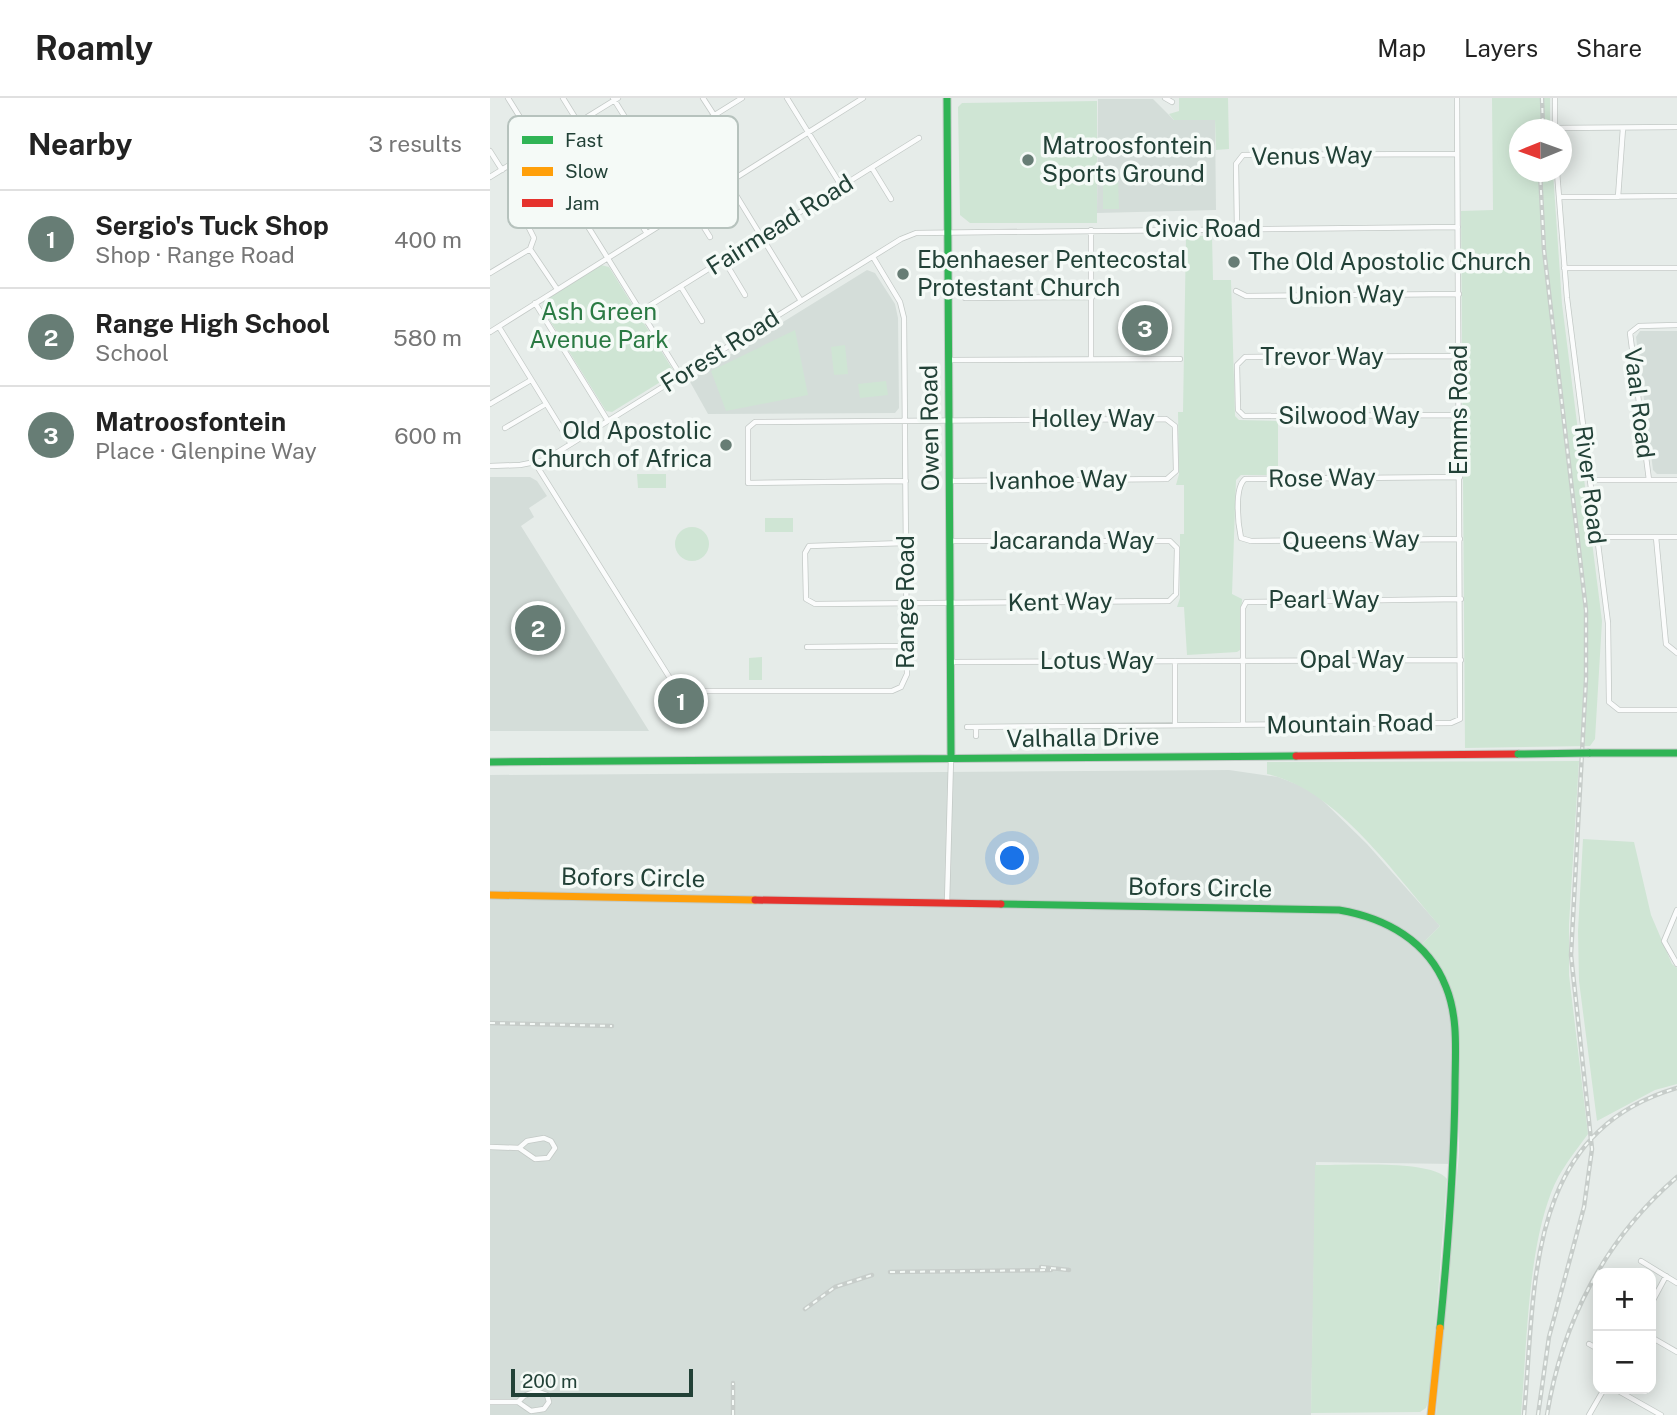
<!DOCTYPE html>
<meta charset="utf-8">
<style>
:root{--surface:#fff;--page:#f2f2f2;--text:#222;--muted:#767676;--line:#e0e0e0;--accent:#677d75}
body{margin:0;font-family:"Public Sans",sans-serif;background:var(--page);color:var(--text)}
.controls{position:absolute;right:21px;bottom:21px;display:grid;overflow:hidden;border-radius:14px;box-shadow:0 4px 18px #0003}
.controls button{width:63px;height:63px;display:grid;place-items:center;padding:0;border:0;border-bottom:2px solid var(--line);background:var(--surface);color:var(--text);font:35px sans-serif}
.compass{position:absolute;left:1019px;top:21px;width:63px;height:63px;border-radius:50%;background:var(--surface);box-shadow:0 4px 18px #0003;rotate:269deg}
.scale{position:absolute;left:21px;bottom:18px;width:182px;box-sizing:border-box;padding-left:7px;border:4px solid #224137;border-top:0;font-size:19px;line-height:24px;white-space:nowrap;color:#224137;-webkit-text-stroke:5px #f5faf7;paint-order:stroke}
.you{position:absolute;left:523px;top:761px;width:24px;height:24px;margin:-18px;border:5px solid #fff;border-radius:50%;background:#1a73e8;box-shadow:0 0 0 10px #1a73e833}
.badge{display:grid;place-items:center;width:46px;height:46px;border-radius:50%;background:var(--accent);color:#fff;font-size:23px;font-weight:700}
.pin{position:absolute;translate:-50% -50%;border:4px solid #fff;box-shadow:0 2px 7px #0006}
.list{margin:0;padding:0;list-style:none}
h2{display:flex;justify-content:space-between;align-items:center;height:91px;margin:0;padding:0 28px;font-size:30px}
h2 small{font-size:23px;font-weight:400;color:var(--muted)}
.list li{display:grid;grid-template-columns:46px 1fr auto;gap:21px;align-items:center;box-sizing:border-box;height:98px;padding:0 28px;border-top:2px solid var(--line)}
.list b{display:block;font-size:26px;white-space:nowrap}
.list p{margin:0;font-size:23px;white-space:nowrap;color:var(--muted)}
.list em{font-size:23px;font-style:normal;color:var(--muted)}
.map{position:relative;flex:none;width:1187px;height:1317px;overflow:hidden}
header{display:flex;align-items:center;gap:42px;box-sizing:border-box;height:98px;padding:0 35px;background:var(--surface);border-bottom:2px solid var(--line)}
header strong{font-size:33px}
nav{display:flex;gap:38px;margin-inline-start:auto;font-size:24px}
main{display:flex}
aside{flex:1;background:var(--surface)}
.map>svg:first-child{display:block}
.built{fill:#d4ddd9}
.green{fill:#cfe5d4}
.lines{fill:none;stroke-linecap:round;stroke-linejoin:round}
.street-casing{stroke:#c3c9c6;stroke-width:6}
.fast-casing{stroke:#c2cac6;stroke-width:9}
.slow-casing{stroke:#c2cac6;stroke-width:9}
.jam-casing{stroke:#c2cac6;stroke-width:9}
.street{stroke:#fbfcfc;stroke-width:4.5}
.fast{stroke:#30b455;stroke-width:7}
.slow{stroke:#ff9f0a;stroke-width:7}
.jam{stroke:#e5322d;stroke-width:7}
.rail-casing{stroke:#c7cdca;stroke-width:4.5}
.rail{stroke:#f5faf7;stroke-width:2;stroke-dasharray:5;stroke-linecap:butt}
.fast-bridge-casing{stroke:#c2cac6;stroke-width:9;stroke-linecap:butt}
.fast-bridge{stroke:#30b455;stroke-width:7}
.poi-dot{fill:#677d75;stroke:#f5faf7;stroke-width:2.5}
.labels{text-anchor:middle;stroke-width:7;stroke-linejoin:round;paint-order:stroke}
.poi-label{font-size:24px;fill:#224137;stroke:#f5faf7;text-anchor:start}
.street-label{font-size:24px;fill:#224137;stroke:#f5faf7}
.park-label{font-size:24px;fill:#2a7a43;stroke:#f5faf7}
.key{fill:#f5faf7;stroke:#b6c2bd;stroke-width:2}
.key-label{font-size:19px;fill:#224137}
</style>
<header>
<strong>Roamly</strong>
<nav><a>Map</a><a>Layers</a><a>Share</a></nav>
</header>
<main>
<aside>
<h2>Nearby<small>3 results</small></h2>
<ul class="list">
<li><span class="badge">1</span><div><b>Sergio's Tuck Shop</b><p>Shop · Range Road</p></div><em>400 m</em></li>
<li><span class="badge">2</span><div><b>Range High School</b><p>School</p></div><em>580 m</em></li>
<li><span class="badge">3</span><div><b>Matroosfontein</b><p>Place · Glenpine Way</p></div><em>600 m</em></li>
</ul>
</aside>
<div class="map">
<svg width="1187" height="1317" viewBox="0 0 1187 1317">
<rect width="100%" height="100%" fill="#e6ece9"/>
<path class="built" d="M608 1H663L684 22H725L726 112 607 115Z
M377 172 385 175 405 206 408 220 409 310 405 315 218 316 199 282Z
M648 217H661L662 251H648Z
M1150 233H1187V376H1167L1163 372 1146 239Z
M0 379H40L47 383 57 398 39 410 44 419 31 428 159 633H0Z
M739 672 788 679 809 687 828 698 877 746 950 828 930 848 941 861 962 909 964 1066 826 1064 821 1317H0V677Z"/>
<path class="green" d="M689 0H738L739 51 726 52 725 22H684L679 16 689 13Z
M1002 0H1060V31L1030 32V74H1063L1072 206 1112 523 1105 641 1100 648 975 650 971 113 1003 112Z
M607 3V125H480L470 117 468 9 472 5Z
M628 79 629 111H613V80Z
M696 138H722L723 182H741L745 318 749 322 788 323V377H751L746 382 742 496 752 501 750 552 747 554 697 557 694 509H687L690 500V436H694V387H686L689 376 688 314H693Z
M111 167 119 169 183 272 180 278 122 314 116 313 52 210 54 203Z
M305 232 318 297 236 313 221 273Z
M355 247 358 276 344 277 341 249Z
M396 283 398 297 370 300 368 286Z
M147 376H176V390H148Z
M275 420H303V434H275Z
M185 446a17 17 0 1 1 34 0a17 17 0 1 1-34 0Z
M272 559V582H259V560Z
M1089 663 1079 826V877L1098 1036C1085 1054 1069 1073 1061 1095 1037 1158 1037 1249 1031 1317H946L969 1055V928L960 887 932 846 950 828C904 776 847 691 777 676V664Z
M1093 741 1144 744 1161 817 1182 866 1187 870V986L1165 992 1107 1023 1089 883 1088 833Z
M825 1067C851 1068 942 1061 957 1081L940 1298 936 1310 930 1314 821 1315Z"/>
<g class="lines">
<defs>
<path id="street" d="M18 0 191 278
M73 0 156 134
M123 0 193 112
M213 0 224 17
M297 0 352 89
M675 0 682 4
M1065 0V31
M1065 30 1187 29
M0 53 12 72
M159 58 252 0
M382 70 401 101
M1067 74 1077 200 1118 525 1119 604 1129 612H1187
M0 79 128 0
M238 84 311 203
M1069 99 1187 98
M1128 99 1133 30
M200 107 220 139
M747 131 746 66 753 57 967 56
M40 151 67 191
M234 162 255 197
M1074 170H1187
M0 175 40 151 44 140 39 130
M191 189 212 223
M746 193 756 198 969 196
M475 200 602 199
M45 205 118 323
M151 213 429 40
M9 229 81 346
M0 234 373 0
M969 258 755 259 747 267 748 312 754 318 969 317
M601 261V132
M459 262 690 261
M0 306 41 282
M15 330 56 306
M45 365 188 593H402L411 589 417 576 414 220 410 204 383 159
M0 368 30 367 55 362 411 141 426 135 968 129
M970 379 755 381C744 390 748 426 751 440L761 443 970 441
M1100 382H1187
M1159 382 1140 235 1149 228 1187 227
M416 383 258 385V330L265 324 676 321 685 328 686 373 677 381 459 383
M1107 439H1187
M1166 439 1176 546 1187 555
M416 445 319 448 315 455 316 501 325 506 679 503 686 496 687 450 680 443H460
M317 549 417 548
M685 563V627
M462 564 971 562
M175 616 188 593
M753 627V510L756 504 971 501
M477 629 961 625 970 621 967 0
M486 629V638
M457 805 461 660
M1187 812 1174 843 1187 866
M54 1040 61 1043 65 1050 58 1060 45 1061 29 1050 37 1043Z
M0 1049 29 1050
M1151 1163 1187 1185
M1161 1206 1176 1178
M1161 1239 1187 1254
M1099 1246 1108 1251
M1125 1291 1171 1317
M46 1293 57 1297 59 1304 54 1311 41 1313 28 1304 34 1298Z
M0 1304H28
M1099 1317 1114 1291"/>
<path id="fast" d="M457 0 461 660
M1099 655H1187
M0 664 806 658
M511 806 849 812C896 820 938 843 956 889 969 921 965 957 965 990 964 1070 958 1150 950 1230"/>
<path id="slow" d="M0 797 265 802
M941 1317 950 1230"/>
<path id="jam" d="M806 658 1028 656
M265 802 511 806"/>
</defs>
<use href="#street" class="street-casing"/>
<use href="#fast" class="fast-casing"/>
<use href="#slow" class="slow-casing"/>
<use href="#jam" class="jam-casing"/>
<use href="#street" class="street"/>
<use href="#fast" class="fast"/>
<use href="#slow" class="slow"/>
<use href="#jam" class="jam"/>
<defs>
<path id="rail" d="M1052 0 1053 32
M0 925 122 928
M551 1169 579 1172
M400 1174 561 1172
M315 1211 345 1189 382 1177
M243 1317V1285
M1034 1317C1046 1188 1034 1035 1187 990
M1048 1317 1059 1239 1094 1109 1102 1051 1081 857 1096 581V512L1054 152 1050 74
M1057 1317C1072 1224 1115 1141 1187 1079"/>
</defs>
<use href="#rail" class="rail-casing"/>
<use href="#rail" class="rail"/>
<defs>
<path id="fast-bridge" d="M1028 656 1099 655"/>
</defs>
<use href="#fast-bridge" class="fast-bridge-casing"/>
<use href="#fast-bridge" class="fast-bridge"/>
</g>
<g class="poi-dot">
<circle cx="538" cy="62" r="7"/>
<circle cx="744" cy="164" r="7"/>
<circle cx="413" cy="176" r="7"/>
<circle cx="236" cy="347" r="7"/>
</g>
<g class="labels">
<g class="poi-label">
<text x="552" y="56">Matroosfontein<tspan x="552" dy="28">Sports Ground</tspan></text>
<text x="427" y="170">Ebenhaeser Pentecostal<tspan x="427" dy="28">Protestant Church</tspan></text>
<text x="758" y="172">The Old Apostolic Church</text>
<text x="222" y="341" text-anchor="end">Old Apostolic<tspan x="222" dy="28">Church of Africa</tspan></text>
</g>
<g class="street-label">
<text transform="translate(822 58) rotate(-1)" y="8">Venus Way</text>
<text transform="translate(290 127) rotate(-32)" y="8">Fairmead Road</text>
<text x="713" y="139">Civic Road</text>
<text transform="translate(856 197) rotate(-1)" y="8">Union Way</text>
<text transform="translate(230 253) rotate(-32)" y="8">Forest Road</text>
<text x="832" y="267">Trevor Way</text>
<text transform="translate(1149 305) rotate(83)" y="8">Vaal Road</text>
<text transform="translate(969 312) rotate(-90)" y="8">Emms Road</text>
<text x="859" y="326">Silwood Way</text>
<text x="603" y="329">Holley Way</text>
<text transform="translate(440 330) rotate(-91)" y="8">Owen Road</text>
<text transform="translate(832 380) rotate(-1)" y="8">Rose Way</text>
<text transform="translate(568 382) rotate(-1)" y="8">Ivanhoe Way</text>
<text transform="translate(1100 387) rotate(83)" y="8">River Road</text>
<text transform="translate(861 442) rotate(-1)" y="8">Queens Way</text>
<text x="582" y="451">Jacaranda Way</text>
<text x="834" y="510">Pearl Way</text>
<text transform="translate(416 504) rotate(-90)" y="8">Range Road</text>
<text transform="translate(570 504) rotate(-1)" y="8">Kent Way</text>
<text x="862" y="570">Opal Way</text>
<text x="607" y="571">Lotus Way</text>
<text transform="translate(860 626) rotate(-1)" y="8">Mountain Road</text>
<text transform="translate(593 640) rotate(-1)" y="8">Valhalla Drive</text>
<text transform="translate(143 780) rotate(1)" y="8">Bofors Circle</text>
<text transform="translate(710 790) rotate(1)" y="8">Bofors Circle</text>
</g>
<g class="park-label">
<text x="109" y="222">Ash Green<tspan x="109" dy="28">Avenue Park</tspan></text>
</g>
</g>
<rect x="18" y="18" width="230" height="112" rx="10" class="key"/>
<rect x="32" y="38" width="31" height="8" fill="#30b455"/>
<rect x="32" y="69" width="31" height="9" fill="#ff9f0a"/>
<rect x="32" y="101" width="31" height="8" fill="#e5322d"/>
<g class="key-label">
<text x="75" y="49">Fast</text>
<text x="75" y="80">Slow</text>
<text x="75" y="112">Jam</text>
</g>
</svg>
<div class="controls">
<button>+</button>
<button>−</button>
</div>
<svg class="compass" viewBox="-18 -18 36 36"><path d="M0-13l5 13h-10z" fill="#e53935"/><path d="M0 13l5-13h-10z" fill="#767676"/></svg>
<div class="scale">200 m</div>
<div class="you"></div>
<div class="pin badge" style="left:191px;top:603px">1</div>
<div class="pin badge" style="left:48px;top:530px">2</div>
<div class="pin badge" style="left:655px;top:230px">3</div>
</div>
</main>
